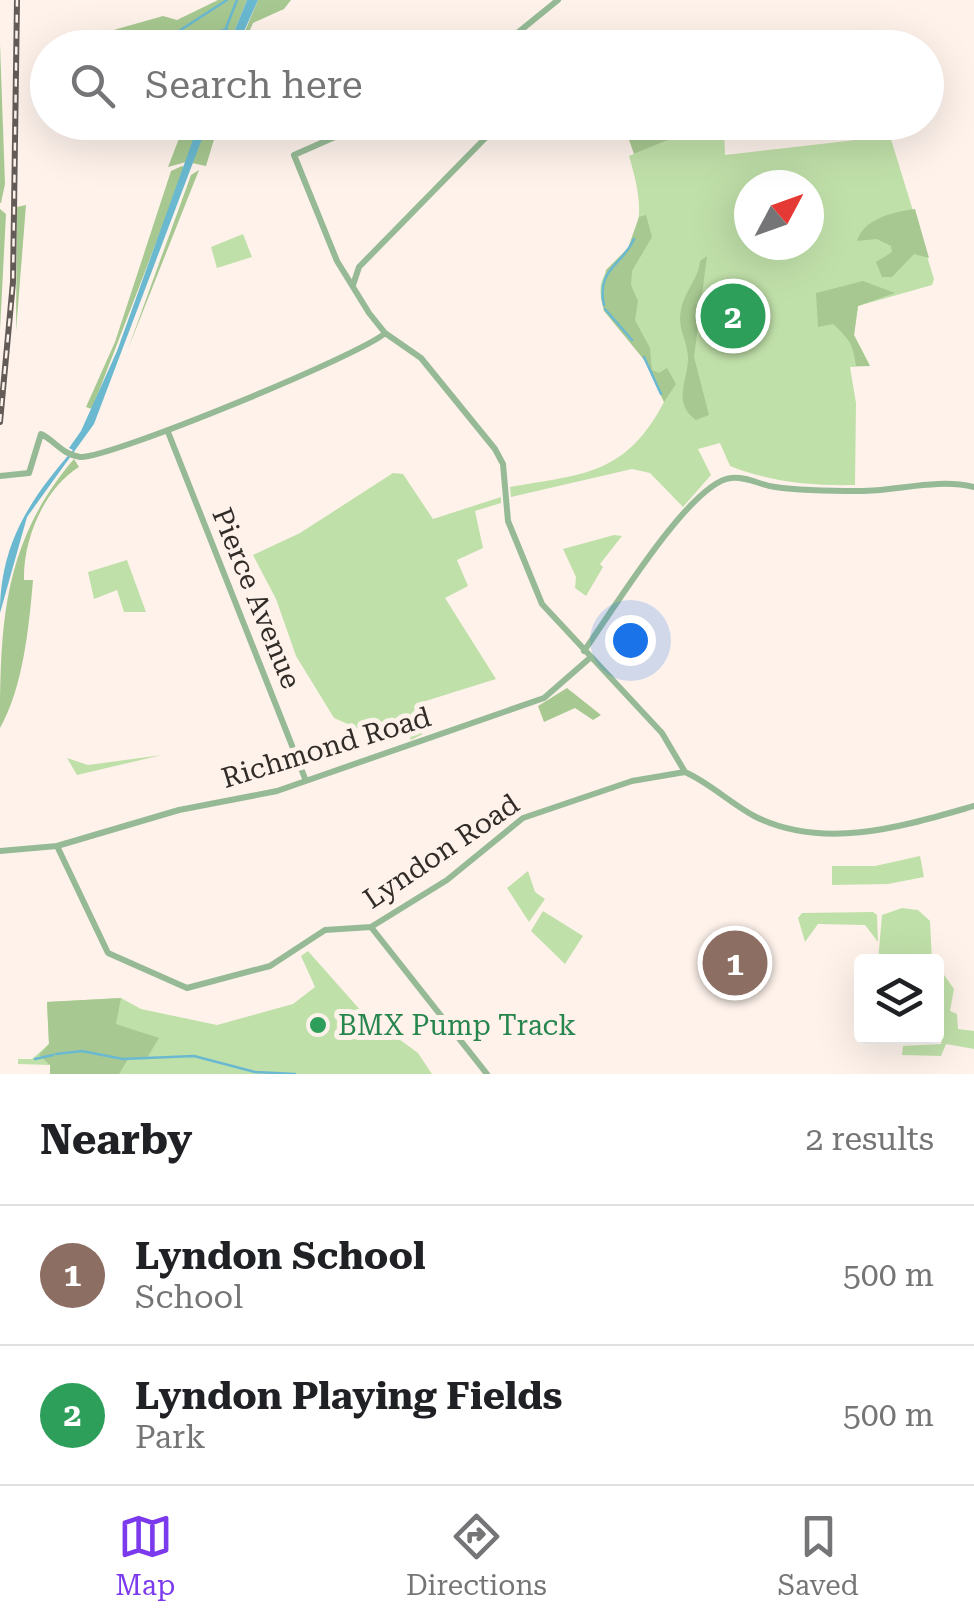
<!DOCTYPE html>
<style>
:root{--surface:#fff;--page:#f6f6f6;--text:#202124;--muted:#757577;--line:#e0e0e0;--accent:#7c3aed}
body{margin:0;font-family:"Roboto Serif",serif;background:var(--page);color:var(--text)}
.controls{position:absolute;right:30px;bottom:30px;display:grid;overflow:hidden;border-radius:10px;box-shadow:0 10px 40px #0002}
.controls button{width:90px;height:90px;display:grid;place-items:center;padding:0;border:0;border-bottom:2px solid var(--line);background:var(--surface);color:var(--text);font:50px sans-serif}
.compass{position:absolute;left:734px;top:170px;width:90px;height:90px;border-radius:50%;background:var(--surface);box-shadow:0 10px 40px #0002;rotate:49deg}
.you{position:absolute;left:630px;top:640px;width:35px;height:35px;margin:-25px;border:8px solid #fff;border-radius:50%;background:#1a73e8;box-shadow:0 0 0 15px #1a73e833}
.badge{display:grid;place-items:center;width:65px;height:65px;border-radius:50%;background:var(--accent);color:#fff;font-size:32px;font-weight:700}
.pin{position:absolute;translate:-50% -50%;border:5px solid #fff;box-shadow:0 2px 10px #0006}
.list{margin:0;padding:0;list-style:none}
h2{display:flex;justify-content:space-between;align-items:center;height:130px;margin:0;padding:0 40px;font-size:42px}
h2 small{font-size:32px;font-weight:400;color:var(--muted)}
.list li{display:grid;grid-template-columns:65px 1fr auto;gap:30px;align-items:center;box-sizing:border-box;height:140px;padding:0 40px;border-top:2px solid var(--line)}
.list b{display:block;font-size:38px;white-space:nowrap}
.list p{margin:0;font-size:32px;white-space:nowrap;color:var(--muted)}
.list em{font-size:32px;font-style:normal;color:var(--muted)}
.icon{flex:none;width:55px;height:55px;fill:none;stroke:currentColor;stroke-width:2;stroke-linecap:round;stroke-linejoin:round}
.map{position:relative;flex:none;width:974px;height:1074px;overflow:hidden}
.search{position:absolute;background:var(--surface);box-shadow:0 10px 40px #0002;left:30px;right:30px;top:30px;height:110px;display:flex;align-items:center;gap:25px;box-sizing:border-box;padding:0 35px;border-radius:55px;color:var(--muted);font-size:38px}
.sheet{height:410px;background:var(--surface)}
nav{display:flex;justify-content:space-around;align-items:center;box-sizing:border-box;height:140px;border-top:2px solid var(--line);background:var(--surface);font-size:28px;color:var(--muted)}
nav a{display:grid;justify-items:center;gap:5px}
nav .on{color:var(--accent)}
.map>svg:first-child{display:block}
.green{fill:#c0e0a9;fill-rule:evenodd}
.forest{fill:#a7c890}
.water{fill:#6ab9d0}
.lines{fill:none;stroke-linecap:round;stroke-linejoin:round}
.stream{stroke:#6ab9d0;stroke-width:2.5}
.minor{stroke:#96ba95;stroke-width:6}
.rail-casing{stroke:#635b57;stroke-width:6}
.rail{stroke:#fef2eb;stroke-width:2.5;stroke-dasharray:8;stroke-linecap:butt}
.leisure-dot{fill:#2e9e5b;stroke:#fef2eb;stroke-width:4}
.labels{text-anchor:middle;stroke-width:10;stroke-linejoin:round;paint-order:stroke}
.street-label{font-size:28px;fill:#322c29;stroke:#fef2eb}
.leisure-label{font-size:28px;fill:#27864d;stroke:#fef2eb;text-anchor:start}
</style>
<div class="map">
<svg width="974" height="1074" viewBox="0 0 974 1074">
<rect width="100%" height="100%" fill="#fef2eb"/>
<path class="green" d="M724 128 725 155 890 136 934 279 932 285 858 306 854 335 870 366 850 367 856 403 855 485C812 486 770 482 730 466L720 443 698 449 711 475 683 507 650 473 632 469 511 497 510 487C586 474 626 474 664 402 657 388 652 373 644 360 632 339 605 321 601 297 597 271 617 264 629 246 647 219 637 184 629 156L673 138ZM749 185H809V245H749Z
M243 234 252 257 217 268 211 247Z
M393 473 403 474 433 519 501 497V503L475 511 483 548 457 560 468 586 445 598 496 679 416 704 423 734 411 740 403 718 357 728 334 718 296 656 276 599 253 555 300 533Z
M614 535 622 536 600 564 603 567 586 596 575 588 576 577 563 549Z
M127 560 146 612H124L117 590 94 599 88 572Z
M162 755 77 775 67 758 88 765Z
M920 856 924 877 888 884 832 885V866H875Z
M528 871 535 892 545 899 529 922 507 888Z
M902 908 918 910 930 921 932 961H878L882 915Z
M543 911 583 936 565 964 531 931Z
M873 912 877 915 878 942 865 925 818 924 805 942 798 918 802 913Z
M308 951 362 1012 418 1053 432 1074H50V1065L18 1064V1059H32L49 1044 47 1002 121 998 141 1009 217 1025 293 1004 315 987 301 956Z
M937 972H942L954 989 950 1011 957 1014 958 1029 974 1031V1049L946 1044 941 1056 902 1055 903 1046 941 1044 942 1040 931 1037 936 1036Z"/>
<path class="forest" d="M218 0H247L228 47H145L165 40 161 34 118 45 113 34 103 33 163 16 177 20Z
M258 0H291L284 9 253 23 243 47 238 48Z
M0 44 5 184 1 203H0Z
M185 123H199L186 162 168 167Z
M208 123H219L206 166 192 163Z
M623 123H669L673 138 634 154Z
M182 166 185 168 92 409 86 407 115 342 171 171Z
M199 170 128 349 191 175Z
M26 205 16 331 17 207Z
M0 209 6 214 0 330Z
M915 209 929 258 914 254 892 277H882L876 262 892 252 891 246 877 239 857 241C864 218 894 212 915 209Z
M646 215 652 237 632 271 631 285 638 301 635 320 650 348 652 370 659 373 667 368 676 384 664 402 645 361 604 311 601 298 606 270 628 248 639 217Z
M707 256 694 357 709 415 696 420C671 402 689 379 688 356 687 340 677 328 681 310 684 292 699 278 700 261Z
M863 281 895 293 858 306 854 335 870 366H856C853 344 850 340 833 324L818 327 816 293Z
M74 459 79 467C45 488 23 538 24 580H33C29 627 23 688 0 728 0 623 3 542 74 459Z
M567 688 601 715 593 720 575 708 544 722 538 706Z
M121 998 116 1024 159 1038 147 1058 128 1059 119 1074H50V1065L39 1055 49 1044 47 1002Z"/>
<path class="water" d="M247 0H258L237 47H228Z
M199 123H208L94 424 27 517 0 613C0 545 29 500 73 450L69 448 81 431 117 351Z"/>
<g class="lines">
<path class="stream" d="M226 28 237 0
M180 31 199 38 227 29
M74 47 79 48
M130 48 179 31 227 0
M604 305C596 269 622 266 634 239
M605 309 632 340
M644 357 661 394
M56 1054 82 1051 123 1059 194 1056 255 1072 295 1074
M35 1059 53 1055"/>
<path class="minor" d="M514 36 521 48
M499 48 558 0
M369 122 294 155 337 261 369 313 385 333 421 358 495 449 503 464 508 521 542 604 662 733 685 772
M353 285 359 267 501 122
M168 432 306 781
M0 476 29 473 41 434C54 440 63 455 80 457 109 459 365 353 385 333
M584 651C610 615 690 482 731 478 746 476 760 485 775 487 803 491 832 491 860 491 897 491 937 478 974 487
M57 846 108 953 187 988 270 966 325 930 371 927 447 880 523 818 632 781 685 772C710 783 731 804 756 817 826 851 904 826 974 806
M0 851 57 846 179 810 277 791 544 698 591 657
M371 927 487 1074"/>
<defs>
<path id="rail" d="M0 422 13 282 17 0"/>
</defs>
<use href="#rail" class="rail-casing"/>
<use href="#rail" class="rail"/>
</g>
<circle class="leisure-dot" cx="318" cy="1025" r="10"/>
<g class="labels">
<g class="street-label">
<text transform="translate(257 598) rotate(68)" y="10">Pierce Avenue</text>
<text transform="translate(326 747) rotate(-17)" y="10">Richmond Road</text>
<text transform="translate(441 851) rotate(-34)" y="10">Lyndon Road</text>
</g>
<g class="leisure-label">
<text x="338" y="1035">BMX Pump Track</text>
</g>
</g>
</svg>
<div class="controls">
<button><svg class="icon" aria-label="layers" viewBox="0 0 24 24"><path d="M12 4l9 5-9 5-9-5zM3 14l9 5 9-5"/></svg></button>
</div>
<svg class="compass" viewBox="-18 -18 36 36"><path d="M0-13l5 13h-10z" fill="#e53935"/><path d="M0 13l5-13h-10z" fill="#757577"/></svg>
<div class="you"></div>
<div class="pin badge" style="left:735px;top:963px;background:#8d6e63">1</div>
<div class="pin badge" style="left:733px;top:316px;background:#2e9e5b">2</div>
<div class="search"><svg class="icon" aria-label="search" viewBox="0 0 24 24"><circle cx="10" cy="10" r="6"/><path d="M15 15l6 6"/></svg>Search here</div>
</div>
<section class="sheet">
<h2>Nearby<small>2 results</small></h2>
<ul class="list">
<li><span class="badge" style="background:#8d6e63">1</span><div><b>Lyndon School</b><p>School</p></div><em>500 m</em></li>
<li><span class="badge" style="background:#2e9e5b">2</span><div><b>Lyndon Playing Fields</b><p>Park</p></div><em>500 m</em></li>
</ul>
</section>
<nav>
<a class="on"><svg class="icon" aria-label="map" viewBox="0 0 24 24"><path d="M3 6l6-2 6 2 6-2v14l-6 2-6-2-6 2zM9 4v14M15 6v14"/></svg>Map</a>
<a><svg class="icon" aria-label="directions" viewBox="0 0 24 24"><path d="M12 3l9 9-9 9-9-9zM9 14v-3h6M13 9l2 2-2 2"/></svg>Directions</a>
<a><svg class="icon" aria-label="saved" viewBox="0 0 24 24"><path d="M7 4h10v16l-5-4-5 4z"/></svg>Saved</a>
</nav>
